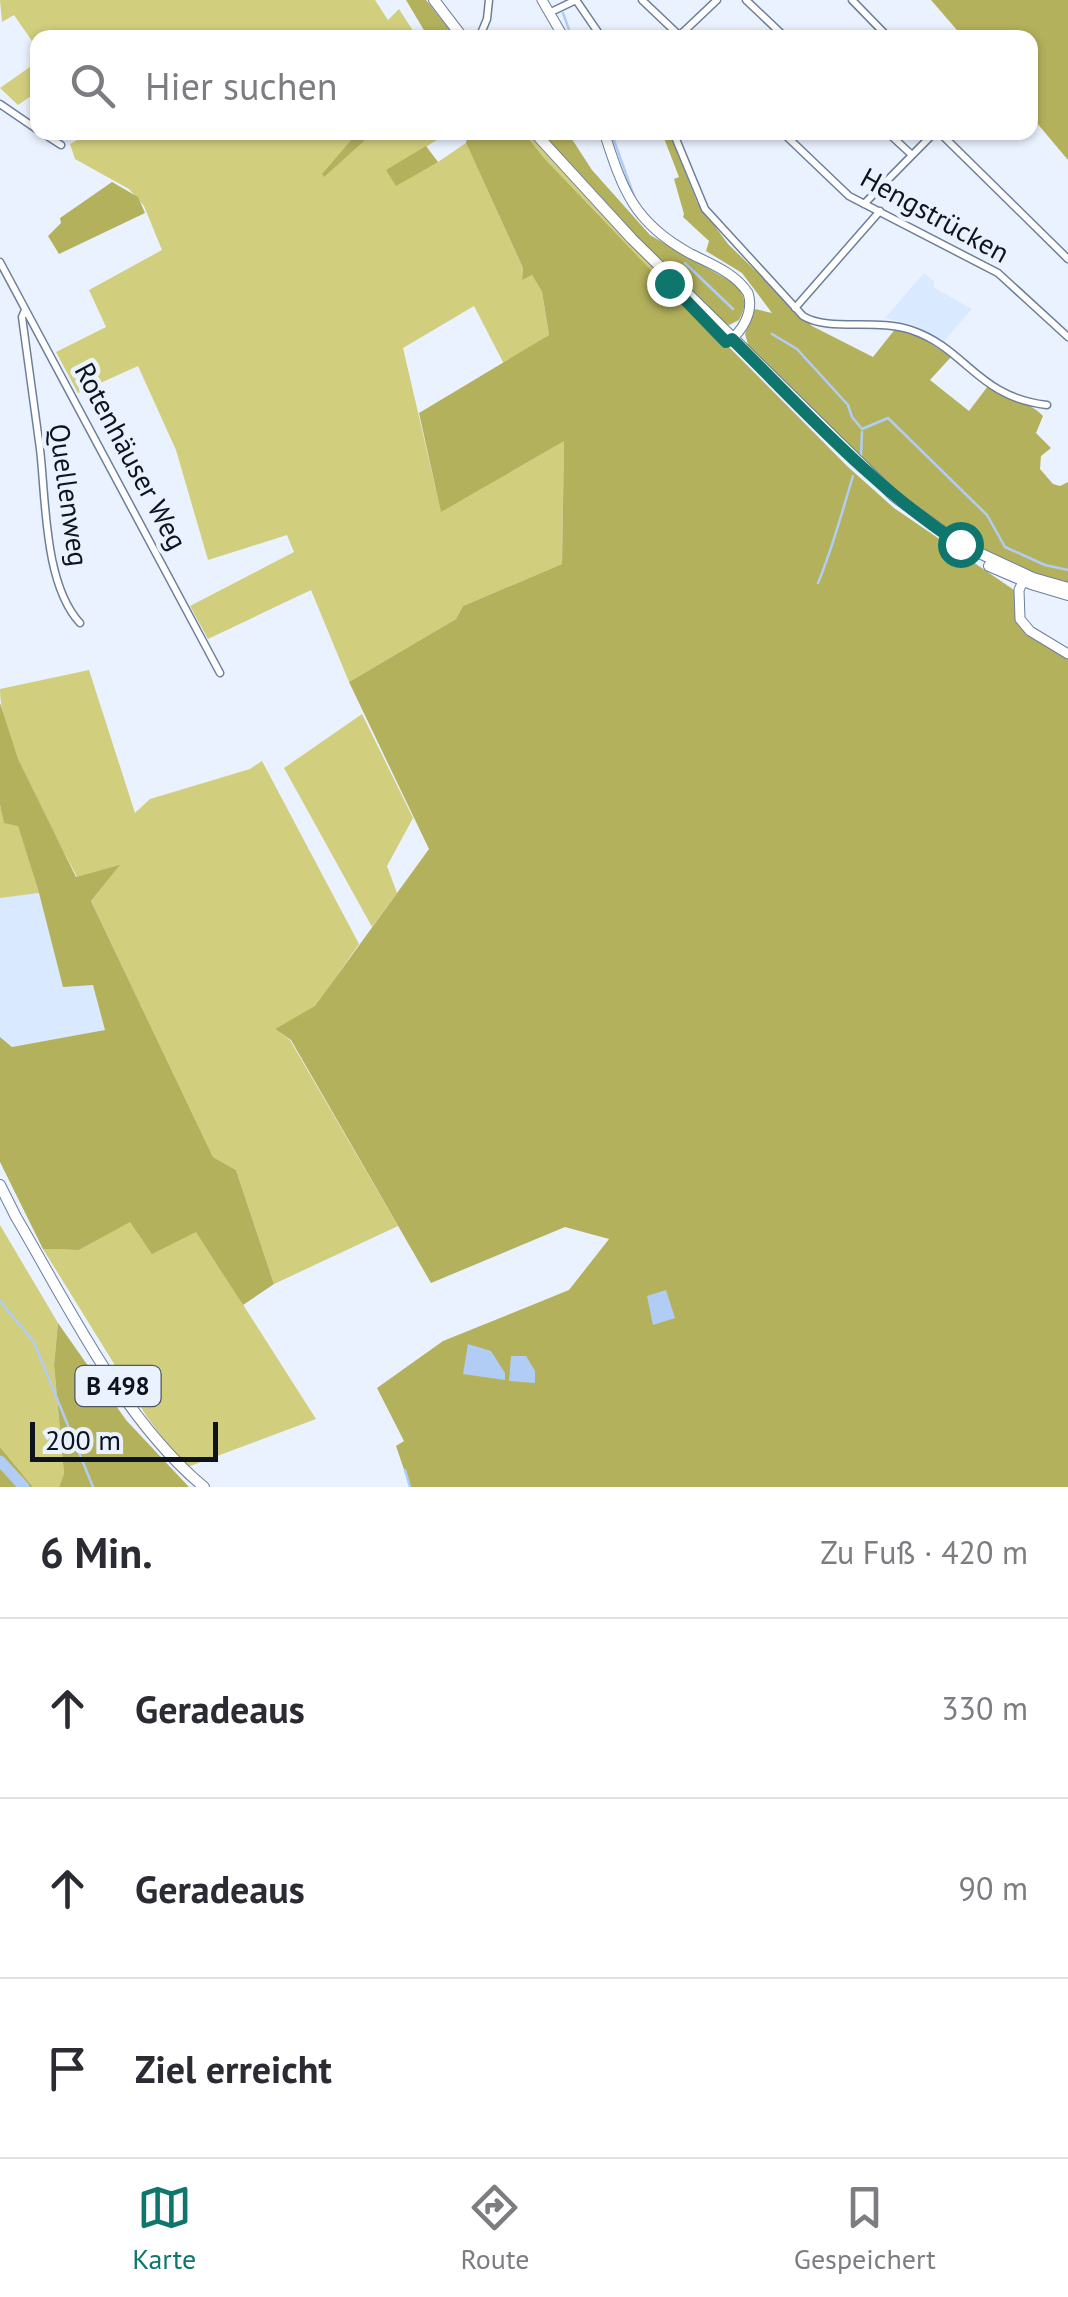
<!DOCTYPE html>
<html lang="de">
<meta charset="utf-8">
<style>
:root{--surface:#fff;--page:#f7f7f7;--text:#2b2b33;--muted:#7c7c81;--line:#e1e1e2;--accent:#0f766e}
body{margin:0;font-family:"PT Sans",sans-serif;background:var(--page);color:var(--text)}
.scale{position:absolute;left:30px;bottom:25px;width:188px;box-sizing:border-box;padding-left:10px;border:5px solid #0d141e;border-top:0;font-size:28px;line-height:35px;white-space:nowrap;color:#0d141e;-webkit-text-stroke:8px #e9f2fe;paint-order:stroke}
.stop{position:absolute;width:30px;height:30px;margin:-22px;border:8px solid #0f766e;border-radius:50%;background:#fff}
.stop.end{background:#0f766e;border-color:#fff;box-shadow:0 2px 10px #0008}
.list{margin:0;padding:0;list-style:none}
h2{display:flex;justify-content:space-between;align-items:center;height:130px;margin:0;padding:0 40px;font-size:42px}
h2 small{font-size:32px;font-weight:400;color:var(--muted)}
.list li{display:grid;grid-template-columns:65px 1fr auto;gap:30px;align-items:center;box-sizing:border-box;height:180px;padding:0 40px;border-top:2px solid var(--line)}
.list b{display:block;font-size:38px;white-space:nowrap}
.list em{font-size:32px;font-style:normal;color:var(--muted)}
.icon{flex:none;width:55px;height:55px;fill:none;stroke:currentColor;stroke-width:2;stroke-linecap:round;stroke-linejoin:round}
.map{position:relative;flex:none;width:1068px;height:1487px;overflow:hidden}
.search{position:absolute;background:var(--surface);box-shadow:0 2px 8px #0004;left:30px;right:30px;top:30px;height:110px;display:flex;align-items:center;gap:25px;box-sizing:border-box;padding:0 35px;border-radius:20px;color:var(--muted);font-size:38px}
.sheet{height:670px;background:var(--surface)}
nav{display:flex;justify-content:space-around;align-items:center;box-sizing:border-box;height:140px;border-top:2px solid var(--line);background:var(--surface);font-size:28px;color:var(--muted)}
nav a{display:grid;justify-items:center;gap:5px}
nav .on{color:var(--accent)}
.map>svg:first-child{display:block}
.built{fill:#d9e9ff}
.green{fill:#d1cf7d}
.forest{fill:#b4b15c}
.water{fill:#b1cdf6}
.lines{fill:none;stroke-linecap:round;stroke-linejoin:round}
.stream{stroke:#b1cdf6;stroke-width:2.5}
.river{stroke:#b1cdf6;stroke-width:11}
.street-casing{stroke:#6c7f9a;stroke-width:9}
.secondary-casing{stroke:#6c7f9a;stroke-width:11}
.primary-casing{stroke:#6c7f9a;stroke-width:12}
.street{stroke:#fff;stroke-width:6}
.secondary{stroke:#fff;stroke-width:9}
.primary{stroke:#fff;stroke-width:10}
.route{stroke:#0f766e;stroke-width:12}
.labels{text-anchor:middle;stroke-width:9;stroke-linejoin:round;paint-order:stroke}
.shield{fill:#e9f2fe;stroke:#4f5761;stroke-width:2.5}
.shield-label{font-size:25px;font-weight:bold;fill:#0d141e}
.street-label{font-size:28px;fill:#0d141e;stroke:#e9f2fe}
</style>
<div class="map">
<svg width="1068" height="1487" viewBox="0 0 1068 1487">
<rect width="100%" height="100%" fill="#e9f2fe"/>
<path class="built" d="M924 273 934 281V288L972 309 944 341 911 324 885 318Z
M39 893 63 986 93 985 106 1031 12 1047 0 1037V898Z"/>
<path class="green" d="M0 0H375L388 20 399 9 417 37H362L359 34 341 38H67L58 31 47 37 38 38 34 44 14 15 2 22Z
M37 62V92L18 105 0 88Z
M91 133H448L387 171 438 162 466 143 523 268 522 279 532 275 542 292 549 335 504 364 474 306 403 348 441 511 564 440 562 564 463 606 456 619 349 682 311 590 208 639 190 606 294 552 287 535 208 560 176 450 138 366 78 393 56 352 106 327 89 290 162 250 144 206 129 189 75 159 70 144Z
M524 133H530L715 333H710L545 159Z
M89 670 135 813 150 799 250 769 262 761 359 944 315 1007 275 1029 290 1040 398 1226 274 1284 236 1170 213 1157 91 901 119 866 77 877C52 827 0 744 0 689Z
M362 714 413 818 387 866 397 893 372 927 284 768Z
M0 805 4 822 18 825 39 893 0 898Z
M130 1221 196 1231 316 1419 185 1468 147 1417 43 1249 79 1250Z
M0 1225 58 1323 54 1365 64 1475 59 1487H33L0 1447Z"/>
<path class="forest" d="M406 0H426L455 37H428Z
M931 0H1068V160L1031 116 1030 38 963 37Z
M358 132 373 133 324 177 322 174Z
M469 133H524L545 159 710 332 715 333 847 466 894 508 1014 590C1014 634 1035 635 1068 658V1487H410L396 1446 404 1441 377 1388 443 1341 569 1290 609 1239 565 1227 431 1283 291 1040 275 1029 315 1006 429 849 349 682 456 619 463 606 562 564 564 441 441 512 419 413 549 335 542 292 532 275 522 280 523 268 466 143Z
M540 133H568L592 170 650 235 735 284C746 296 747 306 739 320L729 325 719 321 583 182Z
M662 133H668L671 137 697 202 728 244 812 326 873 357 896 328 914 333 951 357 930 380 969 411 988 386C1005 398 1029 401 1043 416L1036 433 1051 448 1041 456 1040 469 1053 484 1060 486 1068 482V584C1032 573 993 561 960 541 883 494 814 412 749 348L745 334 755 309 772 313 742 273 706 251 709 241 683 217 684 214 674 179 679 177Z
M426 146 438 162 396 186 386 170Z
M112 182 138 197 145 213 59 254 48 236 61 223 60 218Z
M0 703 18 759 76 877 120 865 91 901 213 1157 236 1170 274 1284 243 1305 196 1232 152 1254 130 1222 79 1250 43 1249 0 1162V1037L12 1047 105 1030 93 985 63 987 39 893 18 826 4 823 0 805Z
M58 1323 126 1420 189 1487H59L64 1474 54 1365Z
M0 1447 33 1487H0Z"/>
<path class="water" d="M666 1290 675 1318 653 1325 647 1296Z
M468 1344 491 1351 505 1373V1380L463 1374Z
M511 1356H526L535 1371V1383L509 1381Z"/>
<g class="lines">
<path class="stream" d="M563 13 572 38
M611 132 634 196
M685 263 733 309
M772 334 797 349 848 405 852 417 862 429 888 418 987 515 1005 547 1045 565 1068 570
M861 455 862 432
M818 583C833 547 842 512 853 476
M0 1301 34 1342 93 1487
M405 1470 410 1487"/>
<path class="river" d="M0 1461 24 1487"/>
<defs>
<path id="street" d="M576 0 602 38
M642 0 682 38
M746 0 786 38
M852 0 889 38
M551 12 576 0
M482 31 487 19 489 0
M679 36 717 0
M0 104 38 130
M41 132 61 145
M673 132 705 209 803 316C829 332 877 318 911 330 967 349 977 397 1047 405
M782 132 849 196 998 273 1068 337
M887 132 912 155
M939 132 1068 259
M864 204 935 132
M0 262 220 673
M795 308 880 211
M25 310 22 317C28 361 34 405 40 449 46 500 44 584 80 623"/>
<path id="secondary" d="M542 0 564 38
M604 132C623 191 634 223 691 254 711 264 735 273 748 293 754 311 743 332 727 342
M1025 577 1019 590 1020 619 1030 631 1068 654"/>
<path id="primary" d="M434 0 463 38
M534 132 632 239 895 497 960 544 1033 578 1068 588
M989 566 1031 584 1068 595
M0 1185 16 1217C69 1307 123 1420 204 1487"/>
</defs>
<use href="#street" class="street-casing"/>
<use href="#secondary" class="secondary-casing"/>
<use href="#primary" class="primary-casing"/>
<use href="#street" class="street"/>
<use href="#secondary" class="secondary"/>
<use href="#primary" class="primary"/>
</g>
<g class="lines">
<path class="route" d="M669 283 726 342 732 339C805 411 873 487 960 544"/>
</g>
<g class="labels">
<rect class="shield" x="75.5" y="1366" width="85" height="40" rx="8"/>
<g class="shield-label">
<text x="118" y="1395">B 498</text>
</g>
<g class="street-label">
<text transform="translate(935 215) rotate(29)" y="10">Hengstrücken</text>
<text transform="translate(131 456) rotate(62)" y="10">Rotenhäuser Weg</text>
<text transform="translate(69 495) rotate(82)" y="10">Quellenweg</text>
</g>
</g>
</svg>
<div class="scale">200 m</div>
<div class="stop" style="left:960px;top:544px"></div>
<div class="stop end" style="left:669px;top:283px"></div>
<div class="search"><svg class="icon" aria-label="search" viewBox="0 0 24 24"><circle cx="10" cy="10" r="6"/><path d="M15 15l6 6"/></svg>Hier suchen</div>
</div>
<section class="sheet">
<h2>6 Min.<small>Zu Fuß · 420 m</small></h2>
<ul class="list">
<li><svg class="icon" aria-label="ahead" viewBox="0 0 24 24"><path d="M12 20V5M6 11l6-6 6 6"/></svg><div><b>Geradeaus</b></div><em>330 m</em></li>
<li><svg class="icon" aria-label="ahead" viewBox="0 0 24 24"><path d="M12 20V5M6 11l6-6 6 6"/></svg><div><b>Geradeaus</b></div><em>90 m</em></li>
<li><svg class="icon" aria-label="arrive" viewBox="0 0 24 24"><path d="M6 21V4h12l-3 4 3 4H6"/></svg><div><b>Ziel erreicht</b></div></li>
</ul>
</section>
<nav>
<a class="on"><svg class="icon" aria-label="map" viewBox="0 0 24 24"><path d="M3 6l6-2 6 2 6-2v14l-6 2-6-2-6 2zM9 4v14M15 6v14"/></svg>Karte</a>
<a><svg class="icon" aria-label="directions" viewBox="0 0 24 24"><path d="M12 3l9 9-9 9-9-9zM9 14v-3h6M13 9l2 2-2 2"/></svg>Route</a>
<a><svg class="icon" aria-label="saved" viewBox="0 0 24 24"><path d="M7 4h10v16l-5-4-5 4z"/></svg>Gespeichert</a>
</nav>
